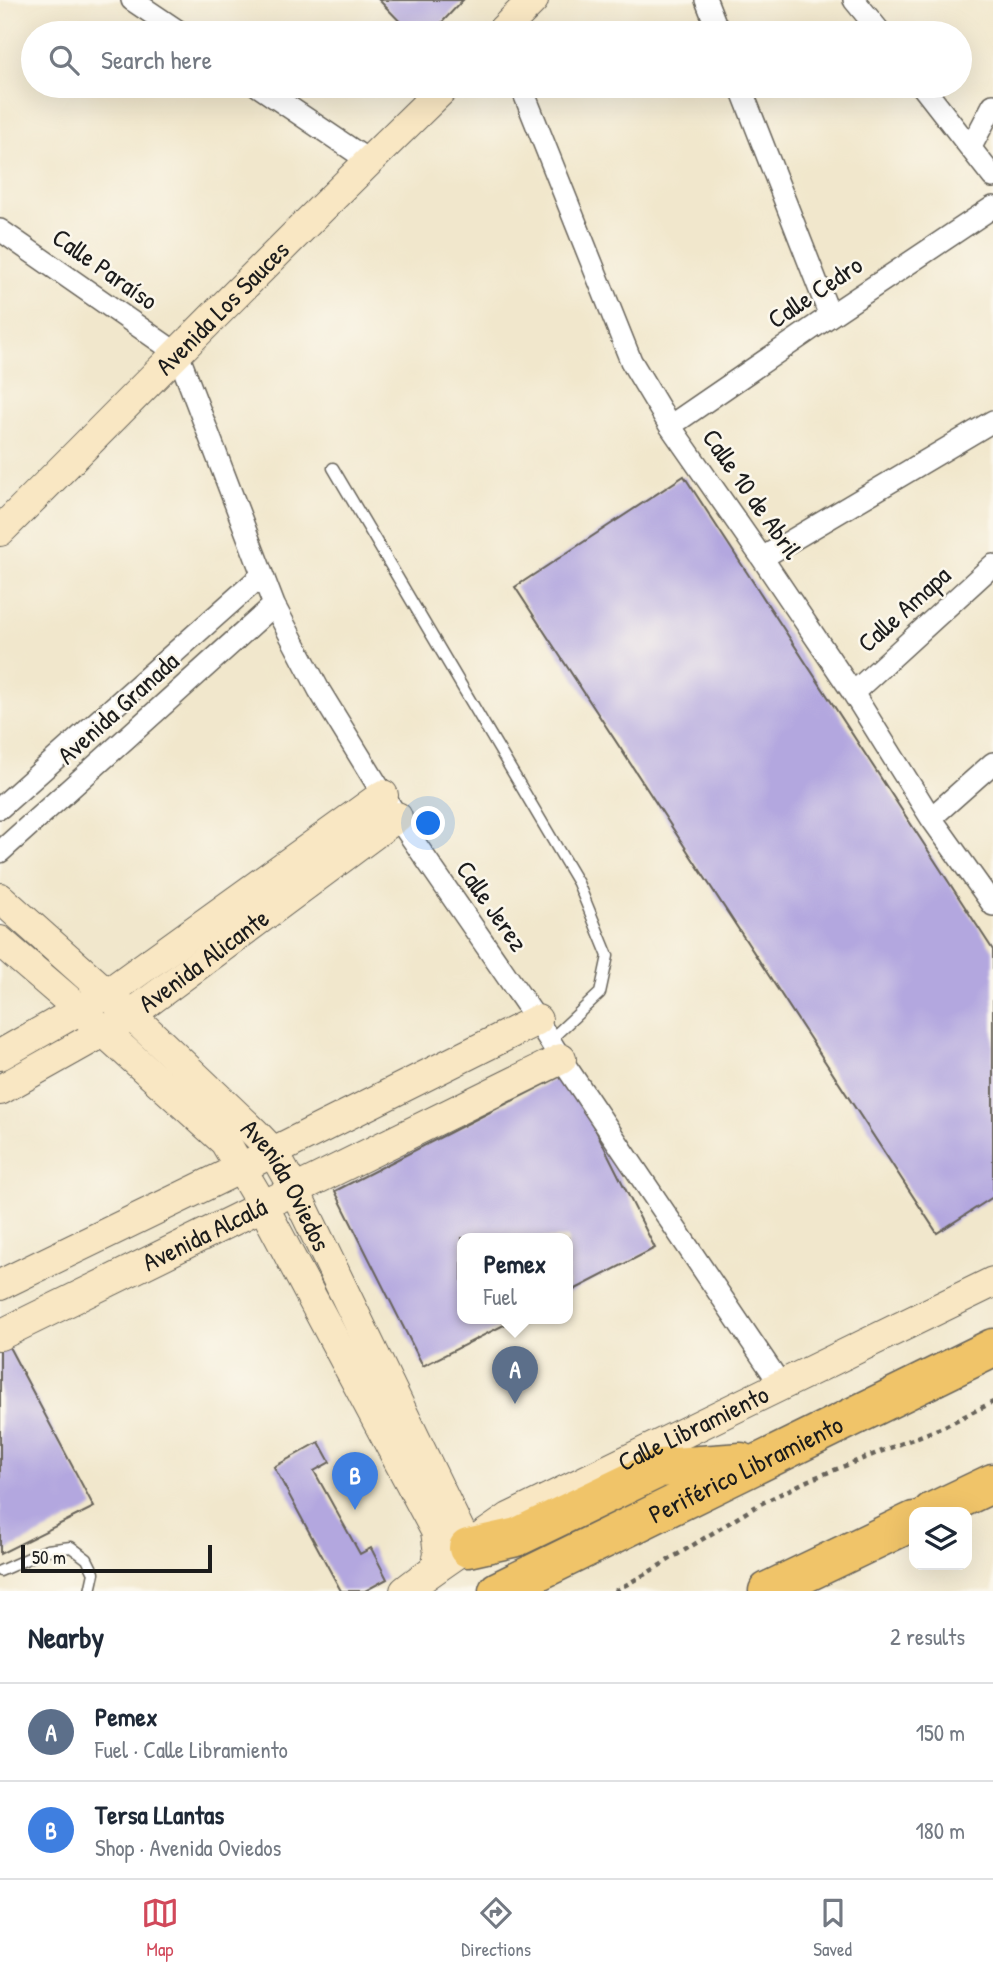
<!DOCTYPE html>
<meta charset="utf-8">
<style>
:root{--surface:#fff;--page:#f6f6f7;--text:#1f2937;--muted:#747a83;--line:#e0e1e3;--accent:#d1495b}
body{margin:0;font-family:"Patrick Hand",sans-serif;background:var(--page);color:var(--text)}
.controls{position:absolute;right:21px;bottom:21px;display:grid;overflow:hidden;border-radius:14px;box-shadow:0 7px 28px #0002}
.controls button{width:63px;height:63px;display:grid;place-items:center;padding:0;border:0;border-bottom:2px solid var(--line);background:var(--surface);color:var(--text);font:35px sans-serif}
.scale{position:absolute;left:21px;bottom:18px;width:191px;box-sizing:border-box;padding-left:7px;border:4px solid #1c1c1c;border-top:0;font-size:19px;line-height:24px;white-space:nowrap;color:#1c1c1c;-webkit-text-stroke:5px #fbf7ec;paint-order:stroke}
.you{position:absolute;left:429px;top:824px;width:24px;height:24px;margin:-18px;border:5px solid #fff;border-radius:50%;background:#1a73e8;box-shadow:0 0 0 10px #1a73e833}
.badge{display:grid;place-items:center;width:46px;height:46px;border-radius:50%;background:var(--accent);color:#fff;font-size:23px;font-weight:700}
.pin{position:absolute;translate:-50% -58px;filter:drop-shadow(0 2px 4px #0008)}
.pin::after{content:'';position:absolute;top:37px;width:24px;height:21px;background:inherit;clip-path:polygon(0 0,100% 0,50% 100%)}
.popup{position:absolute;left:457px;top:1233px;width:116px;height:91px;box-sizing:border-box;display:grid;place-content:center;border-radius:14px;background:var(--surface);filter:drop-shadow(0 2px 5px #0005);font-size:23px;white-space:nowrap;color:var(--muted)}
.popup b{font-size:26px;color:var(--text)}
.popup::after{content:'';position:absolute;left:50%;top:100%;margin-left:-14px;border:14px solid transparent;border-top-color:var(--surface)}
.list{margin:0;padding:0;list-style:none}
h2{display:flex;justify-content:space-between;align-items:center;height:91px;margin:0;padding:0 28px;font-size:30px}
h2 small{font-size:23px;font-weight:400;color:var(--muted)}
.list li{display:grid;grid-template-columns:46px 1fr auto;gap:21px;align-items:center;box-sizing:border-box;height:98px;padding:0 28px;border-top:2px solid var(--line)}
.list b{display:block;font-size:26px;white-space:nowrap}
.list p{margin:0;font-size:23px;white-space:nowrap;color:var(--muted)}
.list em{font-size:23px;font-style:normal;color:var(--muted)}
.icon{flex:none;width:38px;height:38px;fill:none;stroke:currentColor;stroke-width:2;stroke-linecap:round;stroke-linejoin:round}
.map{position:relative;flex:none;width:993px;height:1591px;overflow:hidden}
.search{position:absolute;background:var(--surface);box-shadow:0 7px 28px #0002;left:21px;right:21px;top:21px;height:77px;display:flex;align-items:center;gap:18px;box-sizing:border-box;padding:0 24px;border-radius:38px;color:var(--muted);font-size:26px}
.sheet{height:287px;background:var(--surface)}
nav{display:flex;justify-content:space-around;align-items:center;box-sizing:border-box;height:98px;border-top:2px solid var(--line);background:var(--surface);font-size:19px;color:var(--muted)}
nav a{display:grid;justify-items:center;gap:4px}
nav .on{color:var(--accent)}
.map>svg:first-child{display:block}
.building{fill:#b3a7df}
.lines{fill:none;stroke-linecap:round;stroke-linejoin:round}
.lane-casing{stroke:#67635a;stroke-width:13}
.street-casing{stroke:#67635a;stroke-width:24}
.secondary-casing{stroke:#67635a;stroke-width:32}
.highway-casing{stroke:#67635a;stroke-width:41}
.path{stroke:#67635a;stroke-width:4.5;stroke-dasharray:5 5;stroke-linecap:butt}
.lane{stroke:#fff;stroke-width:10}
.street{stroke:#fff;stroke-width:21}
.secondary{stroke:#f9e7c3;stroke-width:30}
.highway{stroke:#f0c469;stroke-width:38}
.labels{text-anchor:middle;stroke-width:5;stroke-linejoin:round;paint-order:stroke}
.street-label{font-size:26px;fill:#1c1c1c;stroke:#fbf7ec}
</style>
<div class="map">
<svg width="993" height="1591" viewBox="0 0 993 1591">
<rect width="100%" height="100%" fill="#fbf7ec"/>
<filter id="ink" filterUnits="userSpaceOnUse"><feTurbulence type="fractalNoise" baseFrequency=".0143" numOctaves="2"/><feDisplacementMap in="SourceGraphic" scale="14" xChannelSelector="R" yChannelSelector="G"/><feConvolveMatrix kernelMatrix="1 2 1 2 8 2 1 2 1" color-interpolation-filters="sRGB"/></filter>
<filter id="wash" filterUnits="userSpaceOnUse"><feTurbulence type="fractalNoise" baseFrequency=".00686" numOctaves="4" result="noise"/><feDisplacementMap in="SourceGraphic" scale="28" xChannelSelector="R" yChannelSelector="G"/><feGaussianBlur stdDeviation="1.57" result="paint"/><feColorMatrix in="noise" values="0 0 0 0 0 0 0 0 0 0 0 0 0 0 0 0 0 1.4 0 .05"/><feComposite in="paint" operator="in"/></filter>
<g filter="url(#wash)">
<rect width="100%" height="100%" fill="#f1e7cc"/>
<g id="blocks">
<path class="building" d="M379 0H463L432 33H411Z
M684 476 993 950V1197L937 1233 515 587Z
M567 1073 655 1248 568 1293V1238H462V1318H518L423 1366 335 1191Z
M8 1345 94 1507 0 1554V1349Z
M319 1442 330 1462 314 1471 360 1554 371 1548 387 1579 365 1591H341L274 1467Z"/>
</g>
</g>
<g filter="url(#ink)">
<use href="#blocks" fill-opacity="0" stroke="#67635a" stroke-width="2"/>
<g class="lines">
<defs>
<path id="lane" d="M333 468 578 883 608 956 600 993 550 1040
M0 1571 47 1550 71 1547 87 1559 94 1573 90 1591"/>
<path id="street" d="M132 0 181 33
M706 0 719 33
M854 0 881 33
M258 86 369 161
M521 86 631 361 670 426 762 558 853 693 931 818 993 905
M740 86 830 316
M922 86 993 177
M971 147 993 105
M0 230 178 354 274 605 319 690 397 817 537 1020 561 1059 781 1385
M670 426 830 316 993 207
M762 558 993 421
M853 693 993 565
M0 808 262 575
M931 818 993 763
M0 852 274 605"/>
<g id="secondary">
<path d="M500 33 533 0"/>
<path id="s1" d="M0 531C149 383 295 232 446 86"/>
<path id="s2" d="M0 898 131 1015 254 1132 273 1152 295 1191 468 1548"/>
<path d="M0 941 80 1010 225 1142 263 1206 436 1531 439 1554 436 1567"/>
<path d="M0 1055 107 994 383 795"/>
<path id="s3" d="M0 1090 121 1022 397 817"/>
<path d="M0 1285 241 1168 537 1020"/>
<path id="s4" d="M0 1335 561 1059"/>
<path id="s5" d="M405 1591C438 1565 474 1543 509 1518L993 1282"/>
</g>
<g id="highway">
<path d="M932 1512 993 1483"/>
<path d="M468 1548 517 1537 660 1468 741 1462"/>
<path id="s6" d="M498 1591 993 1348"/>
<path d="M768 1591 914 1521"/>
</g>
</defs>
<use href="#lane" class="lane-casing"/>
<use href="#street" class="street-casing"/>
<use href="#secondary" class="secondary-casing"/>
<use href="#highway" class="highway-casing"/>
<path class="path" d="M615 1591 649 1572 760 1504 809 1480 943 1427 993 1402"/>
<use href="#lane" class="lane"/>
<use href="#street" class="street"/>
<use href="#secondary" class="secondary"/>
<use href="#highway" class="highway"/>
</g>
</g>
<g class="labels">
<g class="street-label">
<text transform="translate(105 269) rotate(35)" y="9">Calle Paraíso</text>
<text transform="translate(815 292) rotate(-34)" y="9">Calle Cedro</text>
<text dy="9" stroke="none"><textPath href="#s1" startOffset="315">Avenida Los Sauces</textPath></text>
<text transform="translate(752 494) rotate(55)" y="9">Calle 10 de Abril</text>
<text transform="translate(904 609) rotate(-42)" y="9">Calle Amapa</text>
<text transform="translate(118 708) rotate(-42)" y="9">Avenida Granada</text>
<text transform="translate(492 906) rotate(55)" y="9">Calle Jerez</text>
<text dy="9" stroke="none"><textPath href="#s3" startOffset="242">Avenida Alicante</textPath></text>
<text dy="9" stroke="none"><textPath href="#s2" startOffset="408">Avenida Oviedos</textPath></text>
<text dy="9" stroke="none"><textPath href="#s4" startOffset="228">Avenida Alcalá</textPath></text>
<text dy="9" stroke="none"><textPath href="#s5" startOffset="332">Calle Libramiento</textPath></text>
<text dy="9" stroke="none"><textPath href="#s6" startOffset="276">Periférico Libramiento</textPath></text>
</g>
</g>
</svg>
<div class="controls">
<button><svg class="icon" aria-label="layers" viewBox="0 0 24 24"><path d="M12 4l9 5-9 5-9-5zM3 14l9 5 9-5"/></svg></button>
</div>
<div class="scale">50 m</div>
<div class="you"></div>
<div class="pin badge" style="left:515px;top:1404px;background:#5c6f8a">A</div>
<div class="popup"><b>Pemex</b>Fuel</div>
<div class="pin badge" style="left:355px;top:1510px;background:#3f7fe0">B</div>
<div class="search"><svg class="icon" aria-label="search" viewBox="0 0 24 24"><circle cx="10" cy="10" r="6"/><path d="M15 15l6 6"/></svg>Search here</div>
</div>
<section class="sheet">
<h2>Nearby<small>2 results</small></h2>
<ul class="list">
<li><span class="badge" style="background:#5c6f8a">A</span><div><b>Pemex</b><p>Fuel · Calle Libramiento</p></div><em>150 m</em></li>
<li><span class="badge" style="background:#3f7fe0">B</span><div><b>Tersa LLantas</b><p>Shop · Avenida Oviedos</p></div><em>180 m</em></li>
</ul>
</section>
<nav>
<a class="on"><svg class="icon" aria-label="map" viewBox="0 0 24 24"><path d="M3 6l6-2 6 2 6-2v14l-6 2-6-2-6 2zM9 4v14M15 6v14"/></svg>Map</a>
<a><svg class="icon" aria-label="directions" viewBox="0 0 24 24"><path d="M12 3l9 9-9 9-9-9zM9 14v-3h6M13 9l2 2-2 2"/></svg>Directions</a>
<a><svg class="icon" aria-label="saved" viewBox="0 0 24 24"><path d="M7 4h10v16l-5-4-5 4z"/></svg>Saved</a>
</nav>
